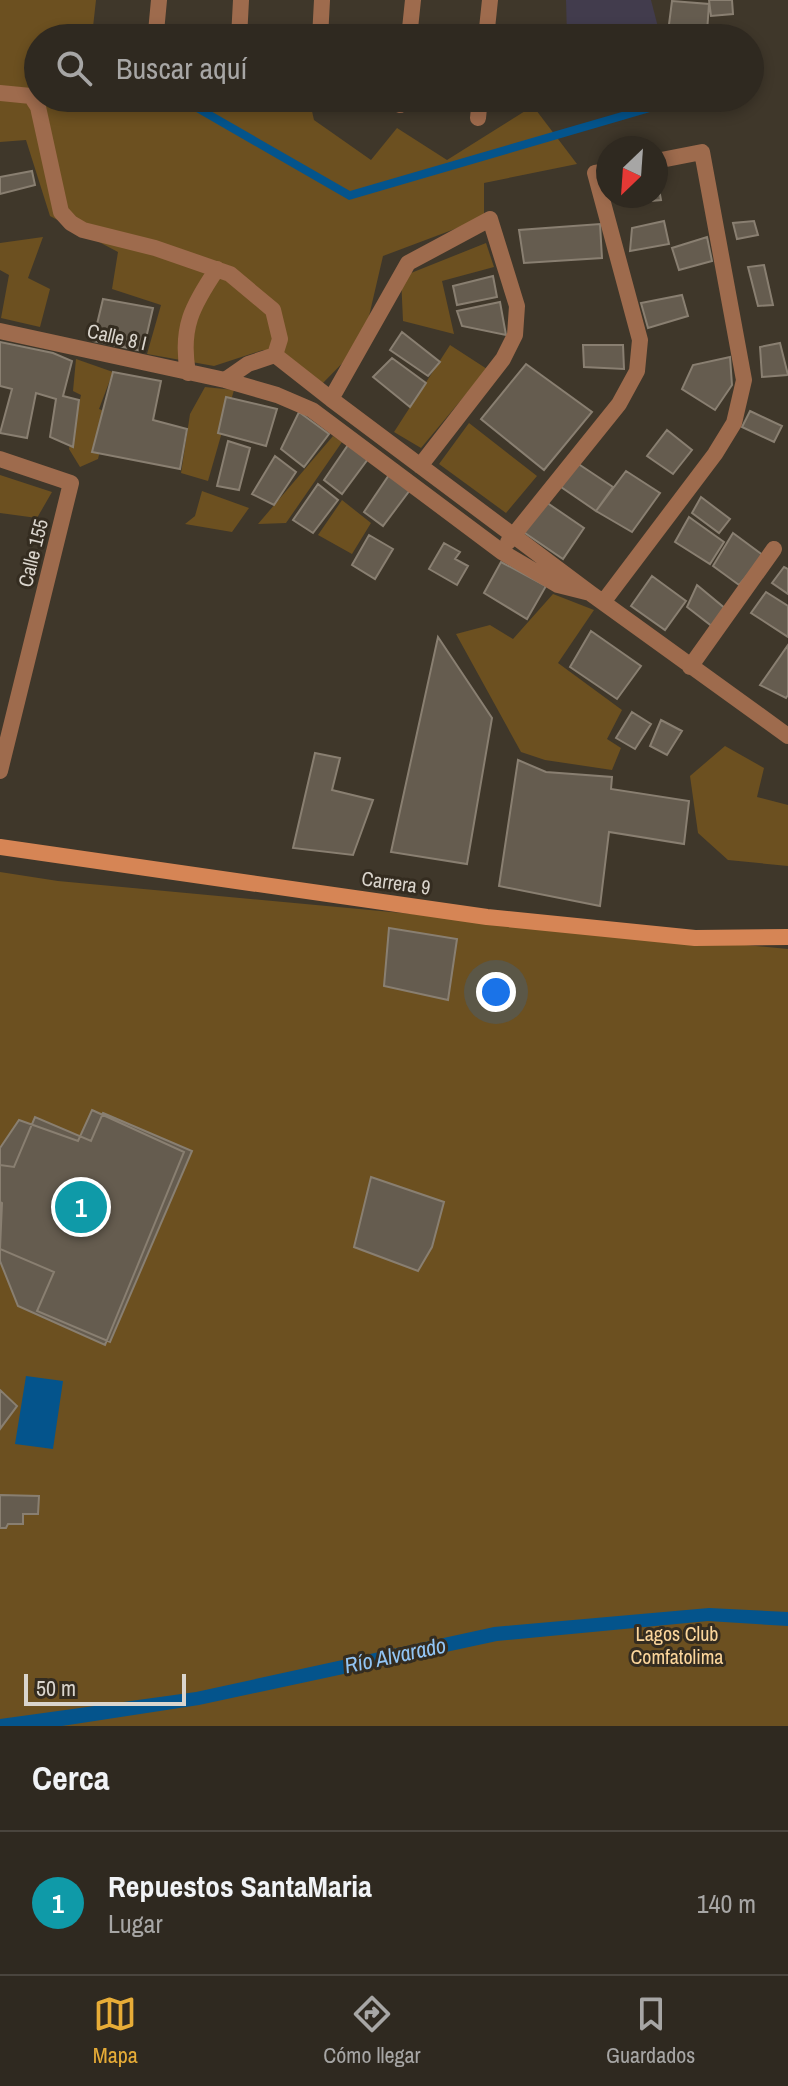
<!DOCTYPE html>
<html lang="es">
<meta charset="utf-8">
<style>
:root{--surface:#2f2920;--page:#3b352d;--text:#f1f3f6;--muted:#a7a6a5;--line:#4a453e;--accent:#e7ac37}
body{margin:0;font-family:"Archivo Narrow",sans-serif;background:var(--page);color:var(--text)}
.compass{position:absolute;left:596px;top:136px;width:72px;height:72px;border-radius:50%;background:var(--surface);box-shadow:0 4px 12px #0003;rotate:205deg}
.scale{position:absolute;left:24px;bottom:20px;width:162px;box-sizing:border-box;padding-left:8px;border:4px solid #dad5cd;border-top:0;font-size:22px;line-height:28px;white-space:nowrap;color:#dad5cd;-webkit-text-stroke:6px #342c20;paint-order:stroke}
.you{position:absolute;left:496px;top:992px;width:28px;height:28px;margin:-20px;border:6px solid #fff;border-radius:50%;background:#1a73e8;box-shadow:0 0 0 12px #1a73e833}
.badge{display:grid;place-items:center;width:52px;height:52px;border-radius:50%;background:var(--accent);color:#fff;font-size:26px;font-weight:700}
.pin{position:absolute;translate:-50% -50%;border:4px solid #fff;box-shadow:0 2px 8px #0006}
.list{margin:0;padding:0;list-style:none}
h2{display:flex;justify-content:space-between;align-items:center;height:104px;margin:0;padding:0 32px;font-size:34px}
h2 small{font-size:26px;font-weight:400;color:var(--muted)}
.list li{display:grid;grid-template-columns:52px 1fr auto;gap:24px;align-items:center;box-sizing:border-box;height:144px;padding:0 32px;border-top:2px solid var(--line)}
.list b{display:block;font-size:30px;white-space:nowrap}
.list p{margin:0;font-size:26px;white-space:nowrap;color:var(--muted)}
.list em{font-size:26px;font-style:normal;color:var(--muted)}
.icon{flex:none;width:44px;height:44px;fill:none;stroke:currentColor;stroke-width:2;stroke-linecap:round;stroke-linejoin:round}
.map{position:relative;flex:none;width:788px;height:1726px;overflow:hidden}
.search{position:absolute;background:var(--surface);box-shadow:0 4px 12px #0003;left:24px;right:24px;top:24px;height:88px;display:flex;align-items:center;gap:20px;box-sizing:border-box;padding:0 28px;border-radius:44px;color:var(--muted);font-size:30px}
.sheet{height:248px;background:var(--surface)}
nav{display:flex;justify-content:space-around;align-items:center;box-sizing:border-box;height:112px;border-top:2px solid var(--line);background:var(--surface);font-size:22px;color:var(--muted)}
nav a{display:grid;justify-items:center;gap:4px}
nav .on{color:var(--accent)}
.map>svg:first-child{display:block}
.industrial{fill:#423c4d}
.green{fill:#6c5020}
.water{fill:#04548c}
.building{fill:#655c4f;stroke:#897f71;stroke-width:2}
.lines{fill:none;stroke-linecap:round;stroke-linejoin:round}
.street{stroke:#9e6b4d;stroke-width:16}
.secondary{stroke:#d68555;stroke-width:16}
.labels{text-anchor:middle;stroke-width:6;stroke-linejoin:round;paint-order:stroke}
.street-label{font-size:20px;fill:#dad5cd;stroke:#342c20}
.park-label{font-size:20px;fill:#fcd69b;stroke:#342c20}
.water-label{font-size:22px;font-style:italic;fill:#92c5f5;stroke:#342c20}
</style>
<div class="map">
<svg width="788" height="1726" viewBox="0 0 788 1726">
<rect width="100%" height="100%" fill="#3f372a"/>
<path class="industrial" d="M566 0H651L659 31 567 36Z"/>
<path class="green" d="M0 0H96L93 27 114 38H38V98H309L314 120 371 160 397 128 447 160 533 106 577 164 484 183V218L383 256 363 342 322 384 263 350 214 366 147 354 161 305 112 289 118 252 50 216 26 140 0 142Z
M43 237 28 278 50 289 40 327 1 318 9 275 0 270V243Z
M486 243 494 267 442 281 454 334 403 321 401 277Z
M450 345 487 369 421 448 394 432Z
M76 359 113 372 99 409 109 413 98 459 80 467 69 449 81 395 73 391Z
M205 387 234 390 208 481 181 473 190 414Z
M469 423 537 476 506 513 439 464Z
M333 436 342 442 286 523 258 524Z
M0 475 52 492 37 518 0 513Z
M202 491 249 508 232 532 185 524 195 516Z
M342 500 371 523 352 554 318 535Z
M553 594 594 610 558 663 622 710 607 739 621 748 612 770 545 760 521 752 456 634 490 625 513 639Z
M725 746 764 768 757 797 788 805V866L728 860 698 833 690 776Z
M0 872 58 881 788 949V1726H0Z"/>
<path class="water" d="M172 98H188L350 191 670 98H698L349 200Z
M26 1376 63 1381 53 1449 15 1444Z
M709 1608 788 1612V1626L708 1621 497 1641 199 1705 62 1726H0V1719L196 1692 494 1627Z"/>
<path class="building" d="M709 0H732L733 14 711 16Z
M672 1 709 4 707 32H668Z
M32 171 35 185 0 194V177Z
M656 172 661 200 639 202 637 196H656Z
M664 221 669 244 630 251 632 228Z
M754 221 758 235 737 239 733 223Z
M600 224 602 258 524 263 519 230Z
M707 237 712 261 679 270 672 248Z
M764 265 773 305 758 306 748 267Z
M493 276 497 297 457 305 453 286Z
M682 295 688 316 648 328 641 303Z
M103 299 153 308 143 351 93 341Z
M500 302 506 335 462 326 457 311Z
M402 332 440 362 428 376 390 350Z
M0 342 53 353 72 361 63 396 79 400 73 447 50 437 56 399 36 393 27 438 0 433 12 389 0 386Z
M780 343 788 375 762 377 760 347Z
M583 345H623L624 369 584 367Z
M730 357 732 385 715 410 682 389 693 365Z
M392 358 426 383 410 407 373 377Z
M526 364 592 412 544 470 481 419Z
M113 372 161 381 153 420 187 429 180 469 92 452Z
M226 397 277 409 266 446 218 433Z
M750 411 782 426 774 442 742 427Z
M299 412 329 434 304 467 281 449Z
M667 430 692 450 673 474 647 456Z
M228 441 250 448 239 490 217 486Z
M348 445 368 459 342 494 324 480Z
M275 456 296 472 274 505 252 494Z
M577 463 613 487 596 511 561 487Z
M626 471 660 493 632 532 596 511Z
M389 475 410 490 383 526 364 512Z
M318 484 338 500 313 533 293 520Z
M701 497 730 519 719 533 692 513Z
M543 500 584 528 563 559 522 531Z
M689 517 724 542 710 564 675 542Z
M733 533 764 556 739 585 713 566Z
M369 535 393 549 375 579 352 565Z
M444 543 460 552 455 559 468 566 457 585 429 569Z
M501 562 546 586 527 619 484 593Z
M784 567 788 569V594L772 583Z
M652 576 686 601 665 630 631 606Z
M697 585 727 610 713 627 687 607Z
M766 592 788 606V637L751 613Z
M591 631 641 666 617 699 570 667Z
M438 637 492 718 467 864 391 852Z
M788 645V695L786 698 760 685Z
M632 712 651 724 635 749 616 738Z
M661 720 682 731 667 755 650 746Z
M315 753 340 758 332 790 373 800 353 855 293 848Z
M518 760 546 772 612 777 611 789 689 801 684 844 609 832 600 906 499 886Z
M389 928 457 939 448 1000 384 986Z
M92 1110 184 1152 105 1345 18 1306 0 1261V1148L19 1120 78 1141Z
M103 1113 192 1151 110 1342 37 1311 54 1272 0 1249 2 1203 0 1202V1165L14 1167 35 1117 91 1141Z
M371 1177 444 1202 432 1247 418 1271 354 1247Z
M0 1390 17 1406 0 1429Z
M0 1495 39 1496 38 1514H23V1524H8L6 1528H0Z"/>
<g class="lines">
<path class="street" d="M156 32 159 0
M239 38 241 0
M320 38 322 0
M409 38 413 0
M486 38 490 0
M0 93 31 96 38 107 61 212 71 223 83 230 155 248 230 274 273 310 280 339 275 355
M400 105 401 98
M478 118 480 98
M0 331 225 380 277 395 312 410 502 552 558 585 590 593
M275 355 331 399 590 593 788 736
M188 373C180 328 192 306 217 269
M225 380 248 364 275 355
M331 399 408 263 490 219 517 306 515 335 503 359 420 466
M0 459 71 483 0 771
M508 542 619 404 637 371 640 340 595 173 608 171
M604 601 715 454 734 423 744 380 702 152 656 161
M690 667 774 549"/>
<path class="secondary" d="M0 847 487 917 695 938 788 937"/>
</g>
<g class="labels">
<g class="street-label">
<text transform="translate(117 337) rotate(13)" y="7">Calle 8 I</text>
<text transform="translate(33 553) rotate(-76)" y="7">Calle 155</text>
<text transform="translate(396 883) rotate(8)" y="7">Carrera 9</text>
</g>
<g class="park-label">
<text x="677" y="1641">Lagos Club<tspan x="677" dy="23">Comfatolima</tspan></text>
</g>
<g class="water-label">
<text transform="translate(395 1655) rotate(-12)" y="8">Río Alvarado</text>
</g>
</g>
</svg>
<svg class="compass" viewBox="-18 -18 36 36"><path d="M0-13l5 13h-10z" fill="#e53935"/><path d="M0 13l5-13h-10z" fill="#a7a6a5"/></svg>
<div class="scale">50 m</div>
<div class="you"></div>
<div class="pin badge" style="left:81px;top:1207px;background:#0f9aa8">1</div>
<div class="search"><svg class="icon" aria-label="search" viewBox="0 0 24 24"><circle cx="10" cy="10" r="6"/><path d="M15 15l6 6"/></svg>Buscar aquí</div>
</div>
<section class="sheet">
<h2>Cerca<small></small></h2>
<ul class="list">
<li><span class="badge" style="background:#0f9aa8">1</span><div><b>Repuestos SantaMaria</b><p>Lugar</p></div><em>140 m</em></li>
</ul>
</section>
<nav>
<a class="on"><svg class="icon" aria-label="map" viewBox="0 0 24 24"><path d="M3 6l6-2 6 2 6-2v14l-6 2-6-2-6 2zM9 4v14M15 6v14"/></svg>Mapa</a>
<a><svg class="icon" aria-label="directions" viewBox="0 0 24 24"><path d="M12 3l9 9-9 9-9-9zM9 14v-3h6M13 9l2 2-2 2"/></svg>Cómo llegar</a>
<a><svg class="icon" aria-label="saved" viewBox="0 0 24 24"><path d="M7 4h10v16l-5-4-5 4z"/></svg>Guardados</a>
</nav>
